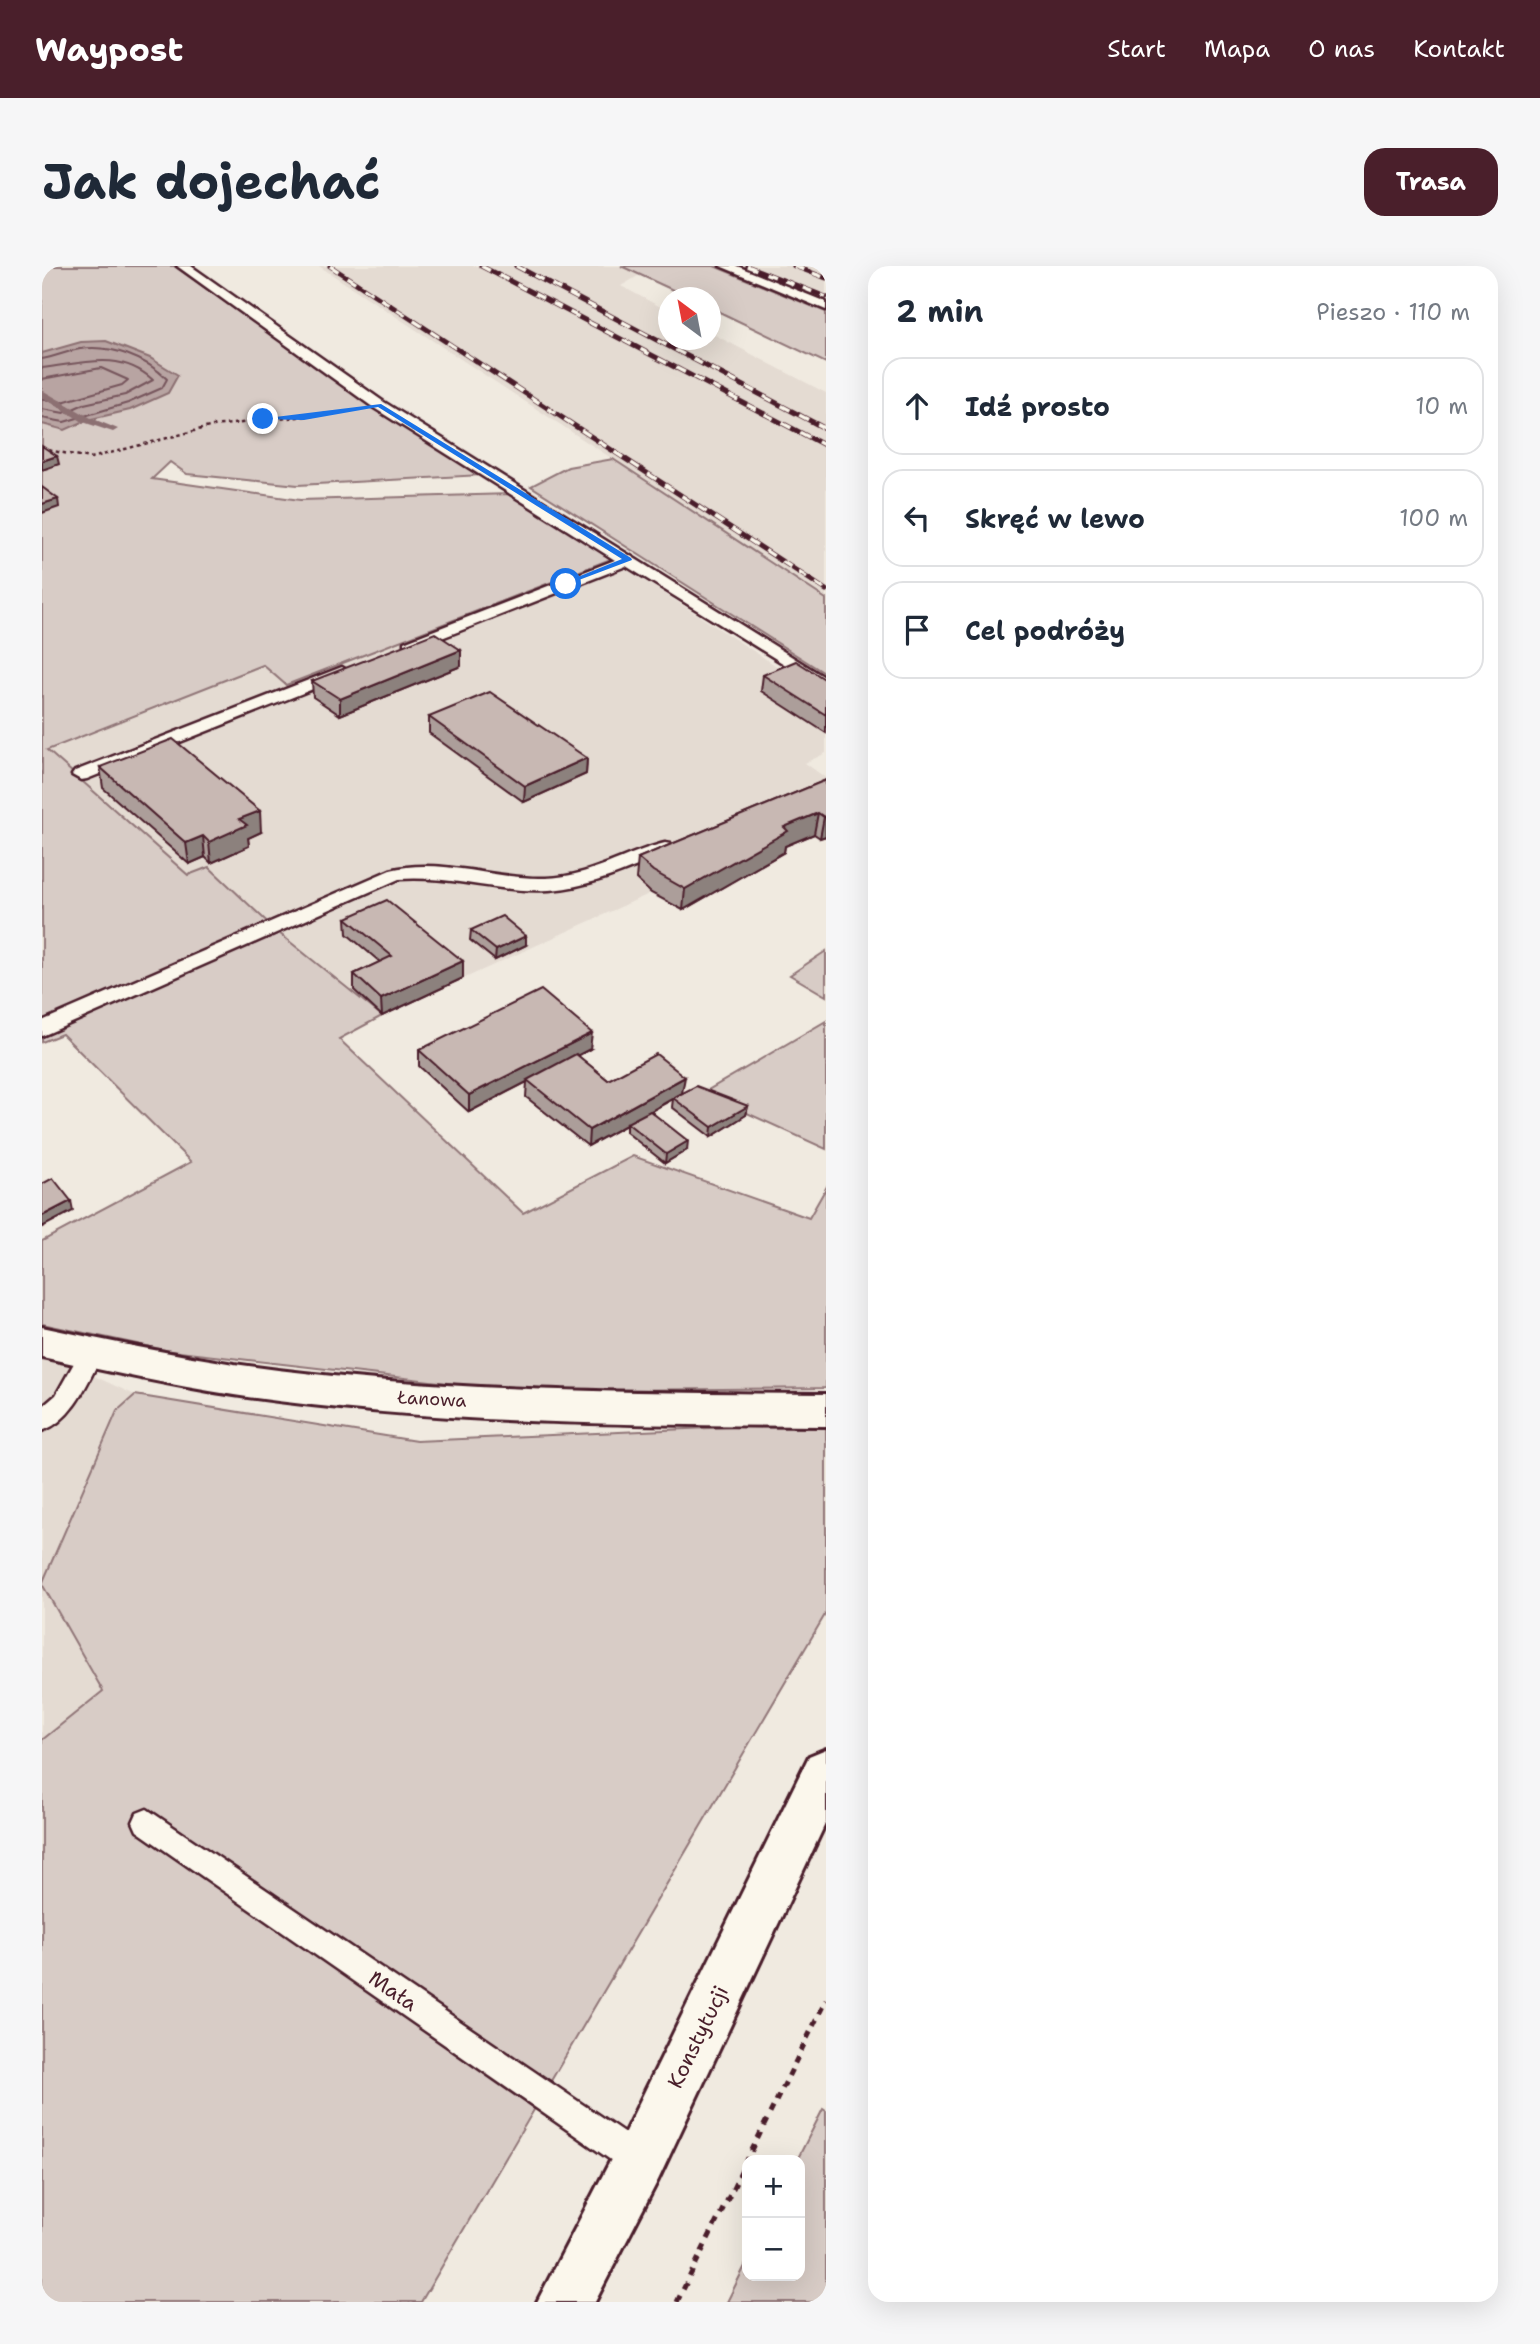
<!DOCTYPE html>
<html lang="pl">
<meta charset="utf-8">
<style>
:root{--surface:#fff;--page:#f6f6f7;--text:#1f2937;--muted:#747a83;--line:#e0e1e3;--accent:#4a1f2b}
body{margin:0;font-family:"Shantell Sans",sans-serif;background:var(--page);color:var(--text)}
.controls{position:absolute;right:21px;bottom:21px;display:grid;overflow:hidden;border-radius:14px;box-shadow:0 7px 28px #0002}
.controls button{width:63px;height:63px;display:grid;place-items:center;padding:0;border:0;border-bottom:2px solid var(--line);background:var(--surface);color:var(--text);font:35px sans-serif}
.compass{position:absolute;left:616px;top:21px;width:63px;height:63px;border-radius:50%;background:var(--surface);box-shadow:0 7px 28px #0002;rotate:328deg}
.stop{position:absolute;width:21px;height:21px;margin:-16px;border:5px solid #1a73e8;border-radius:50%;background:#fff}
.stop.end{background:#1a73e8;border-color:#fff;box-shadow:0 2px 7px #0008}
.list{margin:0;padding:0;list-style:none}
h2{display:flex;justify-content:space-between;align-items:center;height:91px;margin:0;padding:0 28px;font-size:30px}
h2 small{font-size:23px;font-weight:400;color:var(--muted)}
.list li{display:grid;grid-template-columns:46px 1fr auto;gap:21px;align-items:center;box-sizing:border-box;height:98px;margin:0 14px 14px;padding:0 14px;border:2px solid var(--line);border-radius:21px}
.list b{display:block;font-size:26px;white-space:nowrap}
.list em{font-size:23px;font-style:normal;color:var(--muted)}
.icon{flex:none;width:38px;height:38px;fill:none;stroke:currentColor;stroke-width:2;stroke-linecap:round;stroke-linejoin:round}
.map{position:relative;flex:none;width:784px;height:2036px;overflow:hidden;border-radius:21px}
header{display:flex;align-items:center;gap:42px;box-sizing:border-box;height:98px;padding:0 35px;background:var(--accent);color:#fff}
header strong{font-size:33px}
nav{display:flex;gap:38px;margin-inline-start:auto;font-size:24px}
.intro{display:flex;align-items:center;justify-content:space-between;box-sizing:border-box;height:168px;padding:0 42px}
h1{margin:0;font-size:49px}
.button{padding:18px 32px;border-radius:21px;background:var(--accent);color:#fff;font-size:24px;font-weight:700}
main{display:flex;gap:42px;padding:0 42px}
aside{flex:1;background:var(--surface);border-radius:21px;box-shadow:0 7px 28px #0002}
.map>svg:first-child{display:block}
.built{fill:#e4dbd2}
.green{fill:#d8ccc6;stroke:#917678;stroke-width:2}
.water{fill:#b8a4a2;stroke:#8c6f72;stroke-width:2}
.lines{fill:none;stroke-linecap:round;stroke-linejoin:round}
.shore{stroke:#76545b;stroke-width:2}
.stream{fill:#8c6f72;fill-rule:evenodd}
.service-casing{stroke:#4a1f2b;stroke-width:5}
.minor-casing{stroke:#4a1f2b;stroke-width:6}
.path-far1{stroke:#4a1f2b;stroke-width:2.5;stroke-dasharray:3.5 3.5;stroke-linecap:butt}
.path{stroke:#4a1f2b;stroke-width:5;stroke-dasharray:7 7;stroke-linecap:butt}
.service{fill:#fbf7ec;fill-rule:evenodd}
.minor{fill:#fbf7ec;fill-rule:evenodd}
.rail-casing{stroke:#4a1f2b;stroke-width:5}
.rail{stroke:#fbf7ec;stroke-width:3.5;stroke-dasharray:10;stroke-linecap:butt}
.wall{fill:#ac9e9a;stroke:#4a1f2b;stroke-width:2}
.shaded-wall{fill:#8c817d;stroke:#4a1f2b;stroke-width:2}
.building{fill:#c8b8b3;stroke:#4a1f2b;stroke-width:2}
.route{fill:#1a73e8}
.labels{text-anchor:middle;stroke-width:6;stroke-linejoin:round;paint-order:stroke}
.street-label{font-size:18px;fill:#4a1f2b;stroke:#fbf7ec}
.near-street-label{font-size:21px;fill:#4a1f2b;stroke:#fbf7ec}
</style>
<header>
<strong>Waypost</strong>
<nav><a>Start</a><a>Mapa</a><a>O nas</a><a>Kontakt</a></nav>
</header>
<div class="intro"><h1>Jak dojechać</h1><a class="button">Trasa</a></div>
<main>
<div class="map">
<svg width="784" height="2036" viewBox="0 0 784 2036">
<rect width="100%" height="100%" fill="#f0eae0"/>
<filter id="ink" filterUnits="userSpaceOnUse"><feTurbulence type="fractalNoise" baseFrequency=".0143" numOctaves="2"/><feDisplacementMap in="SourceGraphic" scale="14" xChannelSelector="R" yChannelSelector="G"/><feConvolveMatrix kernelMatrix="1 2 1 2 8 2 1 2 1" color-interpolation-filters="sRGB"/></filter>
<g filter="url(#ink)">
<path class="built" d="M277 0H613L579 20 626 45V74H668L669 67 784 127V333Z
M673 0H784V44Z
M569 293 784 432V487L763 497 784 512V570L778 572 772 568 739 582 641 644 609 627 340 750 237 667 167 601 146 609 5 484 221 399 244 419Z
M0 1086 93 1129 75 1145 0 1318 62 1425 0 1474Z"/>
<path class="green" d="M0 0H132L300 119 441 209 256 219 145 208 128 196 110 213 258 234 469 228 569 293 244 419 221 399 5 484 146 609 167 601 237 667 340 750 297 773 481 947 591 890 767 952 784 922V1122L475 1125 128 1085 0 1058V975L149 896 20 768 0 776Z
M579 0H672L784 46V97L669 42 668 32 646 31Z
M571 193 784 333V408L489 220 526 201Z
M784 685V730L748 709Z
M784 755V883L661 827Z
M93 1129 374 1175 784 1157V1347L379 2036H0V1474L61 1425 0 1318 75 1145Z
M781 1843 784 1845V2036H685L705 1996V2010H758V1894H755Z"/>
<path class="water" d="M64 75 108 92 136 109 126 127 88 144 45 154 23 164 0 158V87L39 76Z"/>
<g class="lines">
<path class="shore" d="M0 93C13 91 25 85 38 83 68 78 104 92 125 113L120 122 86 137 22 156 0 152
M0 102C39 98 77 83 111 114L83 129 42 138 22 147 0 143
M0 113 59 102 86 114 80 119 20 136 0 133"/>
<path class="stream" d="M0 124 49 152 76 163 71 166 41 156 0 131Z"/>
<defs>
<path id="service" d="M135 0H149L342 136 784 412V424L584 300 374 382H362V376L573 294 332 142Z
M678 0H695L784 36V44Z
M300 401 308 406 306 409 45 513 39 514 30 509 33 505Z
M623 577 629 578 632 582 629 586C590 602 550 621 507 624 457 627 408 609 357 613L0 770V755L348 604C398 591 453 614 504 612 548 611 582 587 623 577Z
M49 1078 57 1081 61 1087C46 1115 32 1154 0 1165V1141L14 1129 41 1081Z
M105 1543 608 1884 613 1895 608 1906 597 1911 586 1906 95 1565 91 1556 95 1547Z"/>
<path id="minor" d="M0 1061C64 1075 128 1088 192 1098 388 1126 587 1127 784 1128V1160C587 1159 388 1158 192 1129 127 1119 64 1105 0 1091Z
M784 1483V1556L616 1914 553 2036H495L578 1876 767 1490Z"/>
</defs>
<use href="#service" class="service-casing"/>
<use href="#minor" class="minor-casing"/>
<path class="path-far1" d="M0 183 49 192 171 160 284 148"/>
<path class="path" d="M635 2036 784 1734"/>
<use href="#service" class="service"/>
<use href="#minor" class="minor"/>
<defs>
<path id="rail" d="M288 0 784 324
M439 0 784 180
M474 0 784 163
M705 0 784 31
M752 0 784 12"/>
</defs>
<use href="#rail" class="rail-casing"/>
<use href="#rail" class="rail"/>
</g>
<path class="wall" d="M419 400 298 449 271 431 270 415Z
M721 409 784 414V467L719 425Z
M387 451 545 492 544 508 482 536 387 467Z
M58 501 219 566 206 572 207 580 169 597 163 591 147 598 61 522Z
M784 514V570L778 572 772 568 743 580 742 586 641 644 609 627 594 613 596 592Z
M304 652 421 695V712L340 750 312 724V708L338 696 305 668Z
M429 664 484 679 453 694 428 674Z
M548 783 536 790 566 814 641 827 706 840 704 849 669 871 630 841 631 833 609 845 645 884 623 897 584 866V859L546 880 484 831 485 816 427 846 377 800V784Z"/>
<path class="shaded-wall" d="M15 190 17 198 0 204V195Z
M16 233 17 241 0 247V238Z
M419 384V400L298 449V433Z
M545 492 544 508 482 536 483 520Z
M218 545 219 566 206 572 207 580 169 597 167 576 197 553Z
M776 547 772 568 743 580 742 586 641 644 643 623 742 561Z
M784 550V570L778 572 782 551Z
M161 570 163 591 147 598 144 577Z
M484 670V679L453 694 454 684Z
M421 695V712L340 750 339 733Z
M550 767 548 783 427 846V829Z
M643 811 640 827 586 858 585 857 584 859 546 880 547 864Z
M706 840 704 849 669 871 670 861Z
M646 875 645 884 623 897 624 888Z
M29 935 31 945 0 961V950Z"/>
<path class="building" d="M0 180 15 190 0 195Z
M0 221 16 233 0 238Z
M393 367 419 384 298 433 270 415Z
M754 395 784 414V449L721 409Z
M448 426 545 492 483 520 387 451Z
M131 473 218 545 197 553 205 559 167 576 161 570 144 577 58 501Z
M784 514V550L782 551 776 547 742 561 746 565 643 623 611 605 596 592Z
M345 634 421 695 339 733 312 708 350 690 304 652Z
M460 650 484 670 454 684 429 664Z
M499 724 550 767 427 829 377 784Z
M534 788 566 814 614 788 643 811 547 864 485 814Z
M654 820 706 840 670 861 631 832Z
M608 845 646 875 624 888 585 857Z
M11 912 29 935 0 950V918Z"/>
</g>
<path class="route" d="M339 138 589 292 590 294 521 320V317L580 293 336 141 262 154 217 153Z"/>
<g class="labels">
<g class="street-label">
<text transform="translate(390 1133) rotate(3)" y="6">Łanowa</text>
</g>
<g class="near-street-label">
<text transform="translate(351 1725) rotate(35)" y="7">Mała</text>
<text transform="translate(656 1771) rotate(-64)" y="7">Konstytucji</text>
</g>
</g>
</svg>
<div class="controls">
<button>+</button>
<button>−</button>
</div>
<svg class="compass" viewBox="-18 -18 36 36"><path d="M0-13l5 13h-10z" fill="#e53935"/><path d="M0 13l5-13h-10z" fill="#747a83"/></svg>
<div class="stop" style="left:524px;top:318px"></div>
<div class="stop end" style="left:221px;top:153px"></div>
</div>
<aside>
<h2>2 min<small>Pieszo · 110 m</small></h2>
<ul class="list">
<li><svg class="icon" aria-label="ahead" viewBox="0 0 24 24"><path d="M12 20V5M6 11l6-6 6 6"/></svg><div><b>Idź prosto</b></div><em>10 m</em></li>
<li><svg class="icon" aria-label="left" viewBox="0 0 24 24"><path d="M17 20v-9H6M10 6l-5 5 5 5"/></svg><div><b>Skręć w lewo</b></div><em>100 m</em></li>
<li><svg class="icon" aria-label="arrive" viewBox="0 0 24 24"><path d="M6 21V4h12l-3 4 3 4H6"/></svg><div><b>Cel podróży</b></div></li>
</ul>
</aside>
</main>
